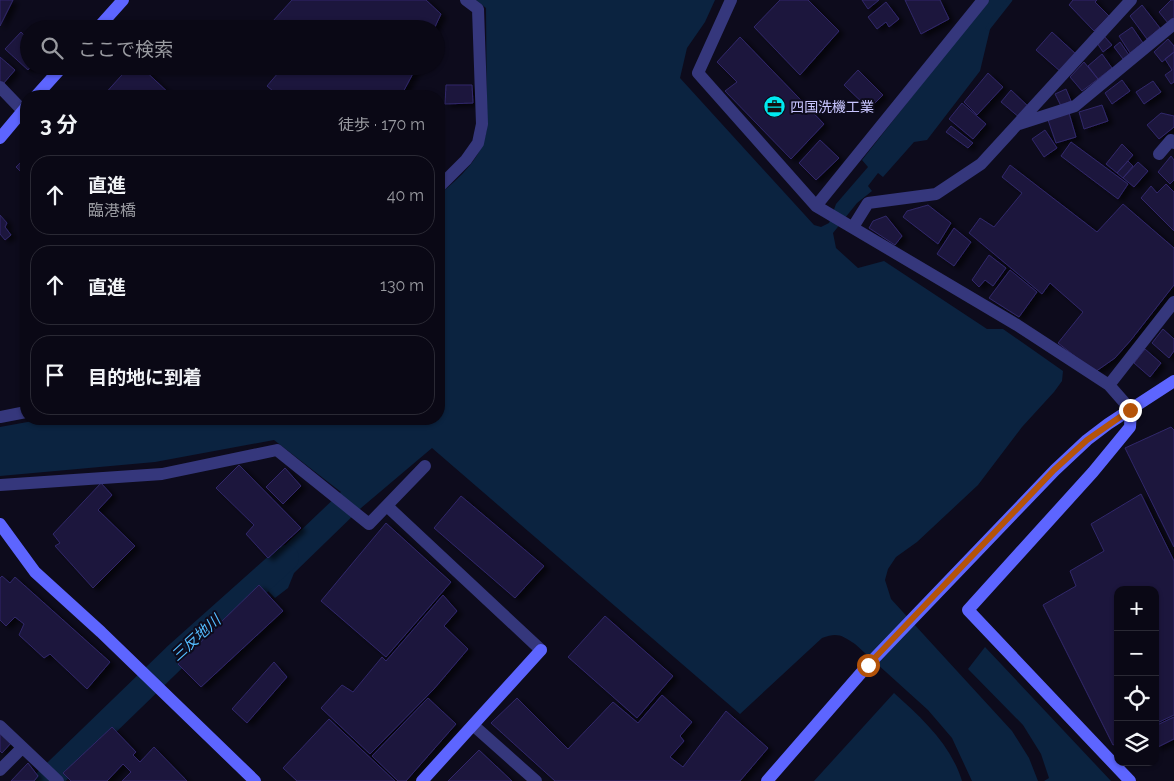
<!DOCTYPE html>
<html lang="ja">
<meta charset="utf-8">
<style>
:root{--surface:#0a0815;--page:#181622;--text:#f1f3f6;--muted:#999aa0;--line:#2a2934}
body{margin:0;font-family:Raleway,"Noto Sans JP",sans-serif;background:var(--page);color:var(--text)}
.controls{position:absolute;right:15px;bottom:15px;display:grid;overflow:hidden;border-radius:10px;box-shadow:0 1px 4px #0004}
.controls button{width:45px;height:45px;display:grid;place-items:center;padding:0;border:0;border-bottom:1px solid var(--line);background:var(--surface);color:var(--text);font:25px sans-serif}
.stop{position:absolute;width:15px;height:15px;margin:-11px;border:4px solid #b45309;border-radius:50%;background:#fff}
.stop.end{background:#b45309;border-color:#fff;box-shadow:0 1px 5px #0008}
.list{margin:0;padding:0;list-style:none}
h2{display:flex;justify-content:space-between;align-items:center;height:65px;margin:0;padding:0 20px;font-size:21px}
h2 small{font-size:16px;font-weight:400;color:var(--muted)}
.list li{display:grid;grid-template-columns:32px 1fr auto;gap:15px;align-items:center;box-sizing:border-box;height:80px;margin:0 10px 10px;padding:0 10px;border:1px solid var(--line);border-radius:20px}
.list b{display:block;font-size:19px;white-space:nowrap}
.list p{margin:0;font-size:16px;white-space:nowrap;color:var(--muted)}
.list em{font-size:16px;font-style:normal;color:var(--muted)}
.icon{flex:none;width:28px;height:28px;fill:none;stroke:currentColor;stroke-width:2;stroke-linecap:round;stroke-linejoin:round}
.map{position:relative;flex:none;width:1174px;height:781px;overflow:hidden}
.search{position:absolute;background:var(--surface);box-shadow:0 1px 4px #0004;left:20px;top:20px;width:425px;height:55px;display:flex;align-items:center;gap:12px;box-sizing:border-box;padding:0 18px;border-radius:28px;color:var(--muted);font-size:19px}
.panel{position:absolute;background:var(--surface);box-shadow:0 1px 4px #0004;left:20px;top:90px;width:425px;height:335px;border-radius:20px}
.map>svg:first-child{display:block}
.water{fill:#0b2340}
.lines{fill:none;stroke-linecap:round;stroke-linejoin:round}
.stream{stroke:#0b2340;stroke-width:4.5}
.river{stroke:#0b2340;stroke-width:26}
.building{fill:#1c173d;stroke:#31286a;filter:url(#shadow)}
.street{stroke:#35377c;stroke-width:12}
.secondary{stroke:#5d65ff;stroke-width:12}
.route{stroke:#b45309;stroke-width:6}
.labels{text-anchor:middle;stroke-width:4;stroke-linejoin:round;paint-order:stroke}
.poi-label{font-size:14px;fill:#c9c6ff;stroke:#0d0b1c;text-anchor:start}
.water-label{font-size:15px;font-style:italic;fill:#54bcff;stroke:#0d0b1c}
</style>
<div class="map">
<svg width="1174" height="781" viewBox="0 0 1174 781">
<defs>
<filter id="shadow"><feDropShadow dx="5" dy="3" stdDeviation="2.5" flood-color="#0009"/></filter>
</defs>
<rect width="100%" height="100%" fill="#0d0b1c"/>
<path class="water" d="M476 0H715L705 22 687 48 680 78 814 225 821 227 829 223 836 204 868 167 862 160 988 0H1010L991 25 980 71 927 140 914 142 883 177 878 173 868 186 872 191 857 203 833 233 836 248 858 268 884 261 987 329H1003L1063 371 1062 381 1054 392 1022 427 978 485 917 542 896 557 888 569 885 580 891 599 1012 731 1029 758 1038 781H972L952 738 928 710 855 644C842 635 837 632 822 638L740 714 432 448 361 508 294 573 288 588 275 598 255 578 257 572 341 492 274 440 155 462 0 476V427L44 419H439V195C461 176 482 159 487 128L486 8Z
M985 647 1111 781H1044L1049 778 1041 754 1023 725 968 669Z
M894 693C922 718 951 745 962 781H814Z"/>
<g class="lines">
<path class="stream" d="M988 28 1010 0"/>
<path class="river" d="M47 781 175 657 286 558"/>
</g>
<path class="building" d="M0 0H13L0 26Z
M292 0H426L441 14 434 29H282L273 21Z
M780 0H808L839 31 800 75 754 27Z
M862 0H879L868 9Z
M905 0H940L949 19 921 34Z
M1073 0H1097L1095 2 1109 16 1094 31 1069 5Z
M1171 0H1174V18L1168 23 1159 12Z
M886 2 899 19 889 27 886 22 877 29 868 17Z
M1142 5 1160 28 1147 39 1130 16Z
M1132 27 1143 43 1130 53 1119 36Z
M21 32 29 40V66H31L28 70 5 49Z
M1052 32 1077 55 1061 72 1036 50Z
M1104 36 1112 45 1103 52 1097 43Z
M740 37 824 124 791 159 725 91 737 82 717 62Z
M1168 39 1174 46V52L1162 62 1154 52Z
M1120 42 1129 55 1123 59 1114 47Z
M1174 52V82L1171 84 1165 75 1172 70 1165 59Z
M1102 54 1112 68 1098 79 1088 66Z
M0 57 15 70 3 84 0 82Z
M1084 62 1098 79 1082 91 1070 77Z
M130 66H140L172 96H103Z
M284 66H417L401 96H279L267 86Z
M858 70 883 95 869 109 844 85Z
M988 73 1003 87 977 115 964 102Z
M1122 80 1130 91 1112 104 1105 93Z
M1153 81 1161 92 1144 104 1136 92Z
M446 85H472L473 103 445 104Z
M1066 89 1071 101 1061 106 1055 94Z
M1011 90 1030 108 1020 118 1001 102Z
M962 103 986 124 973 139 949 119Z
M1102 105 1108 121 1084 129 1079 112Z
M1069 113 1076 137 1056 143 1048 120Z
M1161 113 1174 116V127L1159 139 1147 125Z
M951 126 973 143 968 148 946 132Z
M1045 130 1057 148 1044 157 1032 139Z
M820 140 839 158 816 180 799 163Z
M1071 142 1128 184 1118 199 1061 156Z
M1122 144 1133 155 1117 173 1106 164Z
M1171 156 1174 160V180L1170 184 1158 172Z
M26 157V177L16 167Z
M1128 161 1133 166 1123 178 1117 173Z
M1138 162 1148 171 1134 187 1123 178Z
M1010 165 1097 232 1123 204 1174 248V285L1131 340 1115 358 1095 372 1058 343 1083 312 1050 283 1042 294 969 233 980 218 994 227 1022 193 1002 177Z
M1166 184 1174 192V231L1141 198 1151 186 1157 193Z
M928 205 951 223 938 244 903 217 907 211Z
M0 215 7 223 5 227 11 235 5 240 0 234Z
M886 216 902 236 895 245 869 228 873 221Z
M954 228 971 242 954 266 937 254Z
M989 255 1006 268 993 286 985 280 979 287 972 280Z
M1010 270 1037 292 1019 317 989 298Z
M1163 329 1174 339V351L1169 358 1152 343Z
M1145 349 1161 363 1150 377 1134 363Z
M1171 427 1174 430V547L1125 448Z
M239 465 301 528 268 558 246 534 254 525 216 488Z
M285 468 301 486 283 504 266 487Z
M101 483 112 495 98 510 135 546 93 588 55 546 60 543 53 534Z
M1141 494 1174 561V715L1155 724V590H1118V743L1113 745 1043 605 1076 586 1070 571 1104 551 1091 524Z
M461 496 544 566 515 598 434 528Z
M386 523 451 582 386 657 321 601Z
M2 576 10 583 15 577 110 662 87 689 50 654 44 658 19 635 24 624 15 617 6 626 0 620V578Z
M259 585 283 611 201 687 178 664Z
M443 595 457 611 444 626 468 649 434 689 370 754 321 708 342 685 353 692 382 657 386 661Z
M605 616 673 676 637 718 568 657Z
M274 662 287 677 247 723 232 709Z
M662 695 692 722 680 736 684 741 670 757 683 767 726 711 768 748 740 781H555L491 723 517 698 568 749 613 702 638 723Z
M428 698 456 724 406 781H398L372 756Z
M1174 717V739L1156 748 1155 726Z
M329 719 395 781H297L283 768Z
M112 727 136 752 133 755 140 762 154 747 187 781H122L131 772 123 764 107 781H71L63 773Z
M0 731 12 742 2 753 0 751Z
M479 750 512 781H448Z
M28 763 38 776 34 781H11Z"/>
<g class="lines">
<path class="street" d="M731 0 698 73 816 206 1017 325 1109 385 1131 410
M0 87 23 111
M1019 124 1075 106 1174 24
M1159 154 1171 140 1174 143
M439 187 466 160 478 143 482 124 478 9 466 0
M816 206 983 0
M853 227 868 203 936 194 981 164 1131 0
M1109 385 1174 302
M0 417 26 412
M0 485 162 474 277 450 369 524 425 466
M387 506 541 650
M473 725 536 781
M0 726 58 781
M0 770 22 748"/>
<path class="secondary" d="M97 29 123 0
M36 96 63 66
M0 138 26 107
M0 524 35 572 101 632 255 781
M422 781 541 650
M767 781 868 665 1055 470 1087 440 1108 424 1174 381
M1130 781 968 610 1093 472 1130 427 1131 410"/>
</g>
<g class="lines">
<path class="route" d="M868 665 1054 470 1087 440 1130 410"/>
</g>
<defs>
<symbol id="office-disc" viewBox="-11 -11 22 22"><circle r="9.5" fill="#00eaf1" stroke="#0d0b1c"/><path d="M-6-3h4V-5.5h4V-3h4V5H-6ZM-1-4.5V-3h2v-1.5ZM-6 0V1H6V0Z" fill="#111"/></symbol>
</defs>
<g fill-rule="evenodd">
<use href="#office-disc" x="762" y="94" width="25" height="25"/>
</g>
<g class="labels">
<g class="poi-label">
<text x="790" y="112">四国洗機工業</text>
</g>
<g class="water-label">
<text transform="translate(196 638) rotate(-42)" y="5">三反地川</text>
</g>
</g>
</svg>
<div class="controls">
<button>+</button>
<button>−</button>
<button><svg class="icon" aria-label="locate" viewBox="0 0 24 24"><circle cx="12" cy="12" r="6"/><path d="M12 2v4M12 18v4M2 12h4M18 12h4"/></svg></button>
<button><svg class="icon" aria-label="layers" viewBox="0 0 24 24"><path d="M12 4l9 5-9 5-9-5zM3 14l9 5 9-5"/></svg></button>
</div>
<div class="stop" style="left:868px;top:665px"></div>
<div class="stop end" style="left:1130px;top:410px"></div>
<div class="search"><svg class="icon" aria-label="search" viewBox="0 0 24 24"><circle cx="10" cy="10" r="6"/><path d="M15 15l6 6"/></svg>ここで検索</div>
<section class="panel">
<h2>3 分<small>徒歩 · 170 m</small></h2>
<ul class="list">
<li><svg class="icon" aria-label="ahead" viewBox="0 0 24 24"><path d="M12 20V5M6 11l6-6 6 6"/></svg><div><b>直進</b><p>臨港橋</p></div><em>40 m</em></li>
<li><svg class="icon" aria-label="ahead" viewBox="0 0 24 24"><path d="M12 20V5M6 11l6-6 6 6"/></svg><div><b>直進</b></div><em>130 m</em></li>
<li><svg class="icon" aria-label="arrive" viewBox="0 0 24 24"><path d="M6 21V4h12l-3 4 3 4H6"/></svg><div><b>目的地に到着</b></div></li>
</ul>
</section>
</div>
